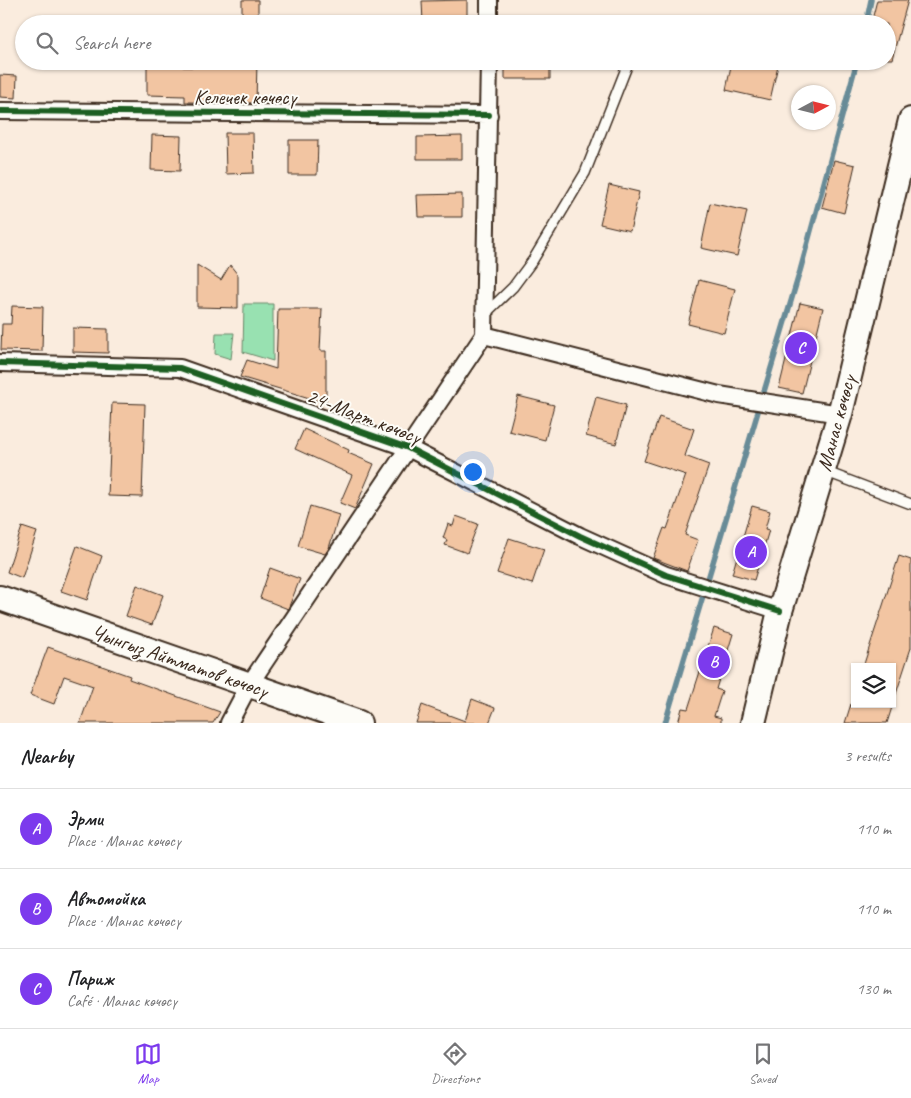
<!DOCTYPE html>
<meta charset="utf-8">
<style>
:root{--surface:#fff;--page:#f2f2f2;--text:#202124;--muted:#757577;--line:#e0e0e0;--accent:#7c3aed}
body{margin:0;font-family:Caveat,sans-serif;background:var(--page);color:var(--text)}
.controls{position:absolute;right:15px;bottom:15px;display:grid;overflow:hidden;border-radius:0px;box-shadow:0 1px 4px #0004}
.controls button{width:45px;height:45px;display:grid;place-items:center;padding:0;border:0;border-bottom:1px solid var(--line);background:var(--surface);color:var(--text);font:25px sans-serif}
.compass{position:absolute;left:791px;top:85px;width:45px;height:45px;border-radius:50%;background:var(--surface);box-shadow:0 1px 4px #0004;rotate:83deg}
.you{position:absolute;left:472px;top:471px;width:18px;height:18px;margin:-12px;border:4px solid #fff;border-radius:50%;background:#1a73e8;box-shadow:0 0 0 8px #1a73e833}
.badge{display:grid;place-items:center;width:32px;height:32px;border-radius:50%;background:var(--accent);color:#fff;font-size:16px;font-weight:700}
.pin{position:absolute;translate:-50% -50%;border:2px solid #fff;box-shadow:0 1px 5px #0006}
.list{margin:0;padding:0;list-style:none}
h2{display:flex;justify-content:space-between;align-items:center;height:65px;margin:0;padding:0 20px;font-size:21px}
h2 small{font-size:16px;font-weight:400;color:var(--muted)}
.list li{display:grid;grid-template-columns:32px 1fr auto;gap:15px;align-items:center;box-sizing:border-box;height:80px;padding:0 20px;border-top:1px solid var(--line)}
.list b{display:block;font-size:19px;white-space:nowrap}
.list p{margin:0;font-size:16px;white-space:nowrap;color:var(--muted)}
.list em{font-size:16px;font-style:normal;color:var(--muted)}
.icon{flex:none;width:28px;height:28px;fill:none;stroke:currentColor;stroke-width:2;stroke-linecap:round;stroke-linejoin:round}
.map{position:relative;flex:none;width:911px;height:723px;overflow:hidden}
.search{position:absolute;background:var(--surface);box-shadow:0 1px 4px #0004;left:15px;right:15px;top:15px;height:55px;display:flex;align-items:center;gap:12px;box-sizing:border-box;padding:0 18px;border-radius:28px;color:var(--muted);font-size:19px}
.sheet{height:305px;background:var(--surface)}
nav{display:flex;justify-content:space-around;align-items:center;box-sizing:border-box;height:70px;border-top:1px solid var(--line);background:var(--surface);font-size:14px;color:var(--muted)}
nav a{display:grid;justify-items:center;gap:2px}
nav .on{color:var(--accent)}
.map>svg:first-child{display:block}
.green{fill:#98e1b1;stroke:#6a8668}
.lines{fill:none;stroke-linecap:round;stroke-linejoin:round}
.stream{stroke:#688b97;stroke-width:5.5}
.building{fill:#f2c5a2;stroke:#3b2a1e}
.service-casing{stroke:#3b2a1e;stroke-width:12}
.minor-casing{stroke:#3b2a1e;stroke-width:20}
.secondary-casing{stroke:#3b2a1e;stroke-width:28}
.service{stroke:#fdfcf7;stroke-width:9}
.minor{stroke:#fdfcf7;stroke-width:16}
.secondary{stroke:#fdfcf7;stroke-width:24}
.cycleway-casing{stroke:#fdfcf7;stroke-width:9}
.cycleway{stroke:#1b5e20;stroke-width:6}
.labels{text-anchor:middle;stroke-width:4;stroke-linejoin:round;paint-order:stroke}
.street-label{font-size:21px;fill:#3b2a1e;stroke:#fdfcf7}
</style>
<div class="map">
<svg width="911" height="723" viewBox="0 0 911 723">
<rect width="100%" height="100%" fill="#faecde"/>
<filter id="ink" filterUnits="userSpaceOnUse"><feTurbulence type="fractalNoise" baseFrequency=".02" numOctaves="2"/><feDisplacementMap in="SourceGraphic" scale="10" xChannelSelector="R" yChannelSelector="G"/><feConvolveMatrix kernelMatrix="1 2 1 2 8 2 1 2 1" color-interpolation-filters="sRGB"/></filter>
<g filter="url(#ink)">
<path class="green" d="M244 304H273V361L243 352Z
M216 333H234L231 359 215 354Z"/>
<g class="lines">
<path class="stream" d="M866 24 871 0
M665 723 800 271 857 61"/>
</g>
<path class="building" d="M242 0H258V24H242Z
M467 0V23H423L422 1Z
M877 0H908L892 59H887V24H871Z
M147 61H183V67H240V61H257L256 103 185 102V96L147 95Z
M505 61H550V79H505Z
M732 61H779L770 100 726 90Z
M0 75 17 76 16 98 0 97Z
M225 133H253L254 173 226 174Z
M152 135 181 136 180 171 151 170Z
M462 136V159H417V137Z
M289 140H318L317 175H289Z
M834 160 855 165 844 213 822 207Z
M609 185 639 192 630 231 600 224Z
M462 194V217H418L417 195Z
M710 203 747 211 737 256 701 248Z
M197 265 221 280 230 265 238 275V308L197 307Z
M699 280 735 289 724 333 688 324Z
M800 303 823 308 802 393 779 388Z
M12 306 43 307 42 351 1 350 2 324H11Z
M278 309H322L320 351H326V403L240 377 247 360 276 369Z
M73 328 108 329V353L73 352Z
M518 396 554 405 545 440 509 431Z
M596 397 626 405 616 444 586 436Z
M112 403 145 404 142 497 108 496Z
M659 417 694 429 685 456 709 465 685 535 698 540 687 571 653 558 664 528 667 529 686 475 644 461Z
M304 429 349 450 348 453 374 464 355 509 340 503 352 475 295 449Z
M310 506 339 515 329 548 325 554 298 546Z
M752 506 770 511 765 529 769 530 754 580 732 574Z
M456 516 478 524 467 553 445 545 447 540 443 538 448 524 453 526Z
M22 527 37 532 22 578 7 572Z
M509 538 544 549 532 584 497 573Z
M77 546 102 556 87 600 61 591Z
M899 556 911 560V648L895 697H892V667H863Z
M270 568 300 579 288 609 260 598Z
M137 585 163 595 152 625 126 616Z
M714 628 733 634 716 689 722 691 714 716 721 718V723H678L682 708 688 709Z
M48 647 130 676 129 679 220 712 213 723H80L93 686 64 676 54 704 30 695Z
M472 699 495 708 489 723H416L422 705 465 721Z
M851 704H893L887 723H845Z"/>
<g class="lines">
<defs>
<path id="service" d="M485 314 513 287 533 260 585 173 629 61
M824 471 911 504"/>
<path id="minor" d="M489 0V24
M0 111 489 115
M484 335 719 395 840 414
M484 335 489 61
M0 363 180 368 408 448 580 536 666 575 780 611
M229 723 249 685 484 335"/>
<path id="secondary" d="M0 598 359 723
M753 723 780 611 840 414 911 120"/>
</defs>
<use href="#service" class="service-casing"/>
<use href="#minor" class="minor-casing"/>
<use href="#secondary" class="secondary-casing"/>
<use href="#service" class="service"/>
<use href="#minor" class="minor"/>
<use href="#secondary" class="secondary"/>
<defs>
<path id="cycleway" d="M0 111 489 115
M0 363 180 368 408 448 580 536 666 575 780 611"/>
</defs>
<use href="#cycleway" class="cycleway-casing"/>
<use href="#cycleway" class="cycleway"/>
</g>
</g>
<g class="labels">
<g class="street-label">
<text x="245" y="104">Келечек көчөсү</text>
<text transform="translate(364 416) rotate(21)" y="7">24-Март көчөсү</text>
<text transform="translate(836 423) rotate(-75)" y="7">Манас көчөсү</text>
<text transform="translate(180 661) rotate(19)" y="7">Чынгыз Айтматов көчөсү</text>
</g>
</g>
</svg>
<div class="controls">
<button><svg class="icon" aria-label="layers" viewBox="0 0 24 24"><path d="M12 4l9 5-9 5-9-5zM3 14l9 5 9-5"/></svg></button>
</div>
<svg class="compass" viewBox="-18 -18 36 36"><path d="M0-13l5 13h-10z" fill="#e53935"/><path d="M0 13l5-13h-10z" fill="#757577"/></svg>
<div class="you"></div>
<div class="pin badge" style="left:751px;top:552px">A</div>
<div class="pin badge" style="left:714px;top:662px">B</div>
<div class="pin badge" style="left:801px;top:348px">C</div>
<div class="search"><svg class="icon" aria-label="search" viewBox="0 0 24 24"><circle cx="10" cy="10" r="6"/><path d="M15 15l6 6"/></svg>Search here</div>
</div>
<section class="sheet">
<h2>Nearby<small>3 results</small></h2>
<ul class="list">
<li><span class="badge">A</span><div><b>Эрми</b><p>Place · Манас көчөсү</p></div><em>110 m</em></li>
<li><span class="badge">B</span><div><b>Автомойка</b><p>Place · Манас көчөсү</p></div><em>110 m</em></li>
<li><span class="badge">C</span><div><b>Париж</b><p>Café · Манас көчөсү</p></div><em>130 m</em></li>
</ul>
</section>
<nav>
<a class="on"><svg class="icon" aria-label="map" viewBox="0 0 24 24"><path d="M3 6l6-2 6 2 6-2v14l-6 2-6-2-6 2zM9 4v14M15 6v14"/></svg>Map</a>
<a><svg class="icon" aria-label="directions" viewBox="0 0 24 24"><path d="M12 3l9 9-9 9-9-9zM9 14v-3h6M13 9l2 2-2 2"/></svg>Directions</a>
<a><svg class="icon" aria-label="saved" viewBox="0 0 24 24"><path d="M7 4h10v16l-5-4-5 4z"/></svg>Saved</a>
</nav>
